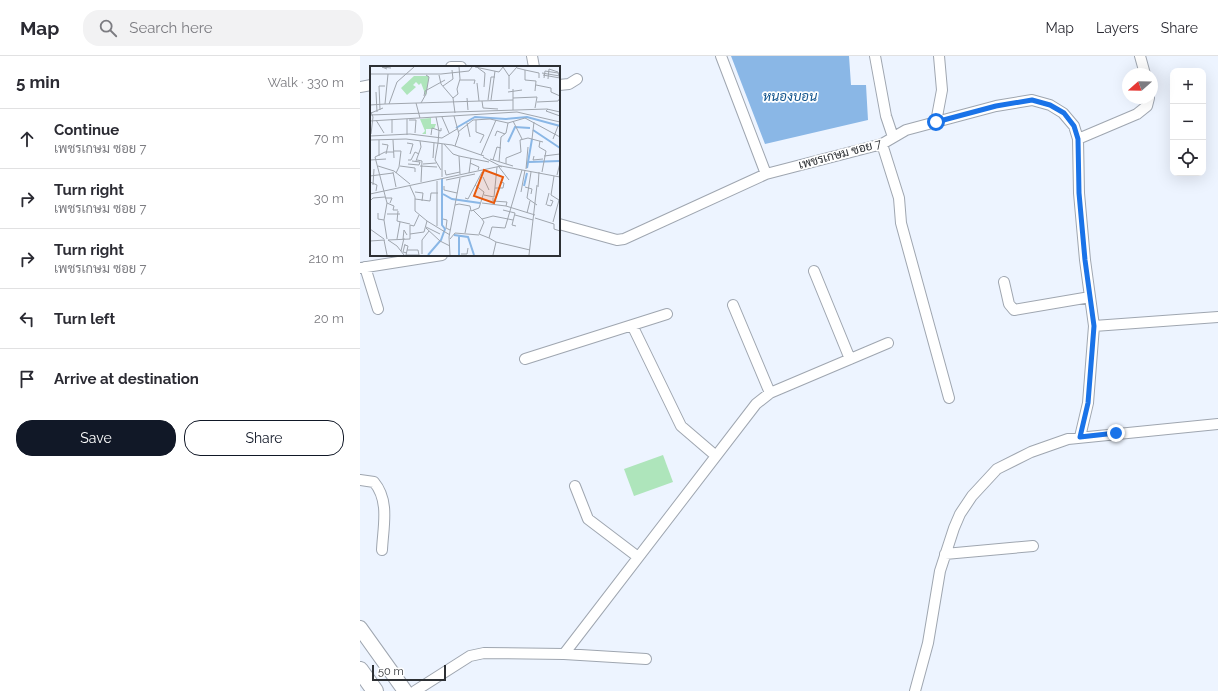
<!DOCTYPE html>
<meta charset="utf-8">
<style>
:root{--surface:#fff;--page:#f2f2f3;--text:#2b2b33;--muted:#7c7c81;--line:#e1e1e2;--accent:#111827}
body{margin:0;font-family:Raleway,Sarabun,sans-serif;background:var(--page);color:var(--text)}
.controls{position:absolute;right:12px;top:12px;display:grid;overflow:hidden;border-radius:8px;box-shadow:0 4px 16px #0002}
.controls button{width:36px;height:36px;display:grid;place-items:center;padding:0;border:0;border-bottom:1px solid var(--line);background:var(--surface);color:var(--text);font:20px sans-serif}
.compass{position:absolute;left:762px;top:12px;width:36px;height:36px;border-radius:50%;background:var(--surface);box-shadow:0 4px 16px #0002;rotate:250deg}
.scale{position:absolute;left:12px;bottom:10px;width:74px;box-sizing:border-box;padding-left:4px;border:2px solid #2d3034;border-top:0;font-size:11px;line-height:14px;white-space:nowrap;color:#2d3034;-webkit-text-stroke:3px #fff;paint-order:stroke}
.stop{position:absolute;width:12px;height:12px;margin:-9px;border:3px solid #1a73e8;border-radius:50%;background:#fff}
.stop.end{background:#1a73e8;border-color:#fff;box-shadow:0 1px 4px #0008}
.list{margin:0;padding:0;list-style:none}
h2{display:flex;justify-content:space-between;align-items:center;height:52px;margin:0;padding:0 16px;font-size:17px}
h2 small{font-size:13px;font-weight:400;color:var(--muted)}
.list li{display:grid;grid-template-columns:26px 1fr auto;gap:12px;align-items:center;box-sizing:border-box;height:60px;padding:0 16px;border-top:1px solid var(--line)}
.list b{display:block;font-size:15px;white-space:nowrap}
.list p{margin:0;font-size:13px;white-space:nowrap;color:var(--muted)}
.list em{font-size:13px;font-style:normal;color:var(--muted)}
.actions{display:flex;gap:8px;padding:12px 16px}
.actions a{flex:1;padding:9px 0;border:1px solid var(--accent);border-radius:16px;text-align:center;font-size:14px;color:var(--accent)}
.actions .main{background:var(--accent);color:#fff}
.icon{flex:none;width:22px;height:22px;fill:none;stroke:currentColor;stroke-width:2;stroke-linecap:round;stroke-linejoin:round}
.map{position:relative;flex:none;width:858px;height:635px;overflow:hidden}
header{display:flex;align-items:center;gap:24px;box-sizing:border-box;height:56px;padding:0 20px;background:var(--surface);border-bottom:1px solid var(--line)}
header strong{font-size:19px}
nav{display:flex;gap:22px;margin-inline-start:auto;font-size:14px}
.search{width:280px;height:36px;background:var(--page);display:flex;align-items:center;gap:10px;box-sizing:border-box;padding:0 14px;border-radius:16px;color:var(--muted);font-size:15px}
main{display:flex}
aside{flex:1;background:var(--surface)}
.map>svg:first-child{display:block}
.pitch{fill:#aee5bb}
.water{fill:#8ab7e6}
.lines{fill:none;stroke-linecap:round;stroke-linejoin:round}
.minor-casing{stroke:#9fa6b0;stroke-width:12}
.secondary-casing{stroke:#9fa6b0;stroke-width:16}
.trunk-casing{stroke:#9fa6b0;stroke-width:18}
.minor{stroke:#fff;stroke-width:10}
.secondary{stroke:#fff;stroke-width:14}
.trunk{stroke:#fff;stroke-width:16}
.route{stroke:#1a73e8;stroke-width:5}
.labels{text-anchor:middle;stroke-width:3.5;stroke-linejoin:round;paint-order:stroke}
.street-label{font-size:12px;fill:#2d3034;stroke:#fff}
.water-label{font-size:13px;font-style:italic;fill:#0f528b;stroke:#fff}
.inset-river{fill:none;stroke:#8ab7e6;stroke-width:2}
.inset-road{fill:none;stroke:#a0a6ae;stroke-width:1}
.view{fill:#e8590c;fill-opacity:0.15;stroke:#e8590c;stroke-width:2}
.inset-edge{fill:none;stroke:#2d3034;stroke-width:2}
</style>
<header>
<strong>Map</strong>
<div class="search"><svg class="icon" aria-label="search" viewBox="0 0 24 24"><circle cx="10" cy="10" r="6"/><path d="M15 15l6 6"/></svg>Search here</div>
<nav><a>Map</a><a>Layers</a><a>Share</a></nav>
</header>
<main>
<aside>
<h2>5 min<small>Walk · 330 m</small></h2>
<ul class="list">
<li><svg class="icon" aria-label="ahead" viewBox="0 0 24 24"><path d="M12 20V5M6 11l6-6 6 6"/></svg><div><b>Continue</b><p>เพชรเกษม ซอย 7</p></div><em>70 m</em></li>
<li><svg class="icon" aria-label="right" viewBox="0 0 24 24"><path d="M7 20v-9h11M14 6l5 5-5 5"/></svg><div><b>Turn right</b><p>เพชรเกษม ซอย 7</p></div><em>30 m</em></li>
<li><svg class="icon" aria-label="right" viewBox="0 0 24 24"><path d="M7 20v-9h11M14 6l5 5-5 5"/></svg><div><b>Turn right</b><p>เพชรเกษม ซอย 7</p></div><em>210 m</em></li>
<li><svg class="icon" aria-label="left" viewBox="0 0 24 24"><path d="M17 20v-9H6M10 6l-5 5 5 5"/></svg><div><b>Turn left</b></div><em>20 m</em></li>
<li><svg class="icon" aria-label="arrive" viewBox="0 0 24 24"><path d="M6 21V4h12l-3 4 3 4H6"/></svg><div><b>Arrive at destination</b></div></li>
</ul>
<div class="actions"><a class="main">Save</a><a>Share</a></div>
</aside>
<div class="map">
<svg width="858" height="635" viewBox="0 0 858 635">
<rect width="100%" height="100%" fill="#edf4ff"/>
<path class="pitch" d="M303 399 313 426 274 440 264 413Z"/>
<path class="water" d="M371 0H489L491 29H506L508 64 405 88Z"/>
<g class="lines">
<defs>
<path id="minor" d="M172 0 174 11
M361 0 406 118
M515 0 526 60 533 81
M780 0 785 18
M91 11H101
M199 29 209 28 217 23
M0 31 11 29
M576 66 582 34 579 0
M718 83 777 58 787 50 789 42
M522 88 539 142 541 167 589 342
M199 168 257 184 264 183 406 118 522 88 546 74 636 50 672 44 690 49 703 57 714 70 718 83 719 137 725 204 734 270 728 347 720 381
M5 211 18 253
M0 212 82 199
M454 215 490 303
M644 226 649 248 654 254 730 241
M373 249 410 337
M272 269 321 370 356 400
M734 270 858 261
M165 303 307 258
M0 424 14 426C30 445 23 471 22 494
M215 430 228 463 278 501
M585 498 673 490
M204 598 396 348 410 337 528 287
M55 635 110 600 124 597 204 598 286 603
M555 635 568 587 580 515 594 472 600 458 612 440 637 413 671 396 708 383 858 368"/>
<path id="secondary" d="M0 572 45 635"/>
<path id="trunk" d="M0 614 15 635"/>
</defs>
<use href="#minor" class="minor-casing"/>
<use href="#secondary" class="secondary-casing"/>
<use href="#trunk" class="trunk-casing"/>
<use href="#minor" class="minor"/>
<use href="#secondary" class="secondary"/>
<use href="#trunk" class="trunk"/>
</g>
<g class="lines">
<path class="route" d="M576 66 636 50 672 44 690 49 704 57 714 70 718 83 719 137 725 204 734 270 728 347 720 381 756 377"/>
</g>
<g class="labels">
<g class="street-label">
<text transform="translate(480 98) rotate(-15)" y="4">เพชรเกษม ซอย 7</text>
</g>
<g class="water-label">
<text x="430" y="45">หนองบอน</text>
</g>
</g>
<g transform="translate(10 10)">
<rect width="190" height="190" fill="#edf4ff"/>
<path d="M44 10H59L56 30 51 17 49 19 46 16 43 19 46 21 37 29 31 22ZM61 52V58H66L64 63H56V68H52L55 65 50 53Z" fill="#aee5bb"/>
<path class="inset-river" d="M86 62 105 51 136 53 157 51 190 60M163 64 190 82M138 76 145 61 160 62M159 96 190 95M157 102 162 73M154 120 157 107M73 128 82 133 110 137M84 169 98 171 104 189M89 170V189M58 189 71 174 75 163 72 159V113"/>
<path class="inset-road" d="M105 1 129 6 133 1M133 1 139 10 147 1M108 2 115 7 114 21M147 2 155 4V14L166 15 165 25M17 3 12 1 21 2M155 4 169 7V12M172 7 190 10M0 8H18M18 8H71L99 5 102 1M69 9 71 18 83 32M173 9 190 12M139 10V23M174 12 175 5 188 7M178 13 179 3 188 6 190 14M90 14H105L104 18M107 17 109 35M166 19 181 22V26L190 30M73 20 83 13 82 4M6 26 7 46M138 26 152 24M54 30 55 25 75 14M97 32 98 44M143 32 167 31 165 42M118 34 121 11H125M121 34 125 5M112 35 113 42 128 43M167 36 188 35 190 32M46 37 50 52M51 37 56 28 59 11 56 9M15 38 143 34M19 38 27 16 44 1M0 39 15 38 18 8M178 43 176 45 190 50M10 44 9 20H15M143 44V23M85 46 177 43 190 46M1 47 13 42M85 47 83 32 88 28 87 23 90 13 89 1M0 49 85 46M84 50 89 68 85 80M66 51 69 65 68 77M72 51 79 67M22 53V67M37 53V69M6 54 14 67M39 54H46L45 67M106 54V66L114 69 110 77M0 55 147 46 190 56M143 55 152 73M97 57 100 71M88 66 103 54 120 53 138 57 155 52 190 71M1 68 3 51 1 46M61 69 62 62 71 65V62M0 70 40 68 72 72 87 63M125 70 127 65 135 68M162 73 164 56M183 73 188 60M0 74 36 73 82 79 114 90M9 74V90M23 74 24 92M170 75 169 81 176 85 172 106M37 77 43 78 40 88M68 77 65 94 71 104M12 78 18 79 16 88M72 78V111M74 78 83 88 89 90 90 108M24 85H31L29 101 26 107M111 89 126 54M89 90 119 96M164 90 163 94 173 93M174 90 190 88M5 91 17 137 14 154 17 173M5 91 15 86H24M113 91 132 101M63 92 64 77M120 93 143 100M0 94 16 93M38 94H41L45 86 49 88M47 94 52 95 51 116M123 94 127 81 131 82M46 95 51 81 50 75M129 96 131 71 136 67 138 57M100 97 109 101 108 104M38 98 49 99 50 96 42 95M53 98 66 97M136 98V92L151 86 150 74 158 72 173 76M8 100 24 105 40 118M30 100 45 102V106M50 100 67 101M129 101 139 114M156 103 158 81M75 104 76 109 90 106M152 104 135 162 122 161 119 172 126 176 160 184M23 106 26 121M161 106 157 132 167 139M99 107 101 92M187 109 190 97M0 110 23 107M113 111 119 124M76 114 105 108M67 115V160M0 116 7 119 6 125M3 119 4 103M74 120V124L87 127M155 121 162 123 161 128M168 121 169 106M125 122H133L134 117 130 116M45 126 53 127 52 135M151 126 155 104M0 128 131 100 190 111M114 129 124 131 127 101M15 132H22L20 137M95 132 98 133 112 106M123 132V135L137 136 136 140 165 149M45 133 60 135 61 127H68M0 135 3 132 15 131M17 137 24 140 23 144H28M112 137 136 140M85 139 89 138 100 140 101 145 109 142 114 126 105 119M176 139 179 127M177 139 181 140 183 135 180 134M103 144 112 153 123 150 143 154M133 144 145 147 142 159 146 160M28 145 27 155 40 158M8 147V153L14 154M157 147 160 135M17 148H30M145 149 163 154M165 152 184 158V163L190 165M73 153 77 154 76 162 80 164M112 153 114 156 109 168 119 172M57 155 80 169M183 156 189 134 181 129 184 110M56 161 70 168M56 162 70 175 80 180M0 163 14 173M95 167 100 144M40 168 54 166 57 155 45 145V131L40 120M27 173 30 156M33 173 34 164 37 169M80 173 85 167 109 169M14 174 17 189M18 174 40 173V159L44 160 49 149M18 174 27 180 34 189M0 175 15 174M35 178 33 186 37 187M35 179 38 180 36 189M37 184H48L49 189M31 185 34 172M52 188V174L59 165M91 188H97L98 182M36 189H49M80 189 79 171 90 112M123 189 126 176M159 189 167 119"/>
<path class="view" d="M114 104 133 111 124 137 104 130Z"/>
<rect width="190" height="190" class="inset-edge"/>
</g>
</svg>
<div class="controls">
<button>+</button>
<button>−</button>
<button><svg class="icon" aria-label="locate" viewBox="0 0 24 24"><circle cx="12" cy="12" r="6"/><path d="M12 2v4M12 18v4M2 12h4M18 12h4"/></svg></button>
</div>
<svg class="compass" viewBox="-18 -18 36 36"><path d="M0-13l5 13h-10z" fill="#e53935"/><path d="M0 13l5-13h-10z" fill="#7c7c81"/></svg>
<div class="scale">50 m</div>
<div class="stop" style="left:576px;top:66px"></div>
<div class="stop end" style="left:756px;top:377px"></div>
</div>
</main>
